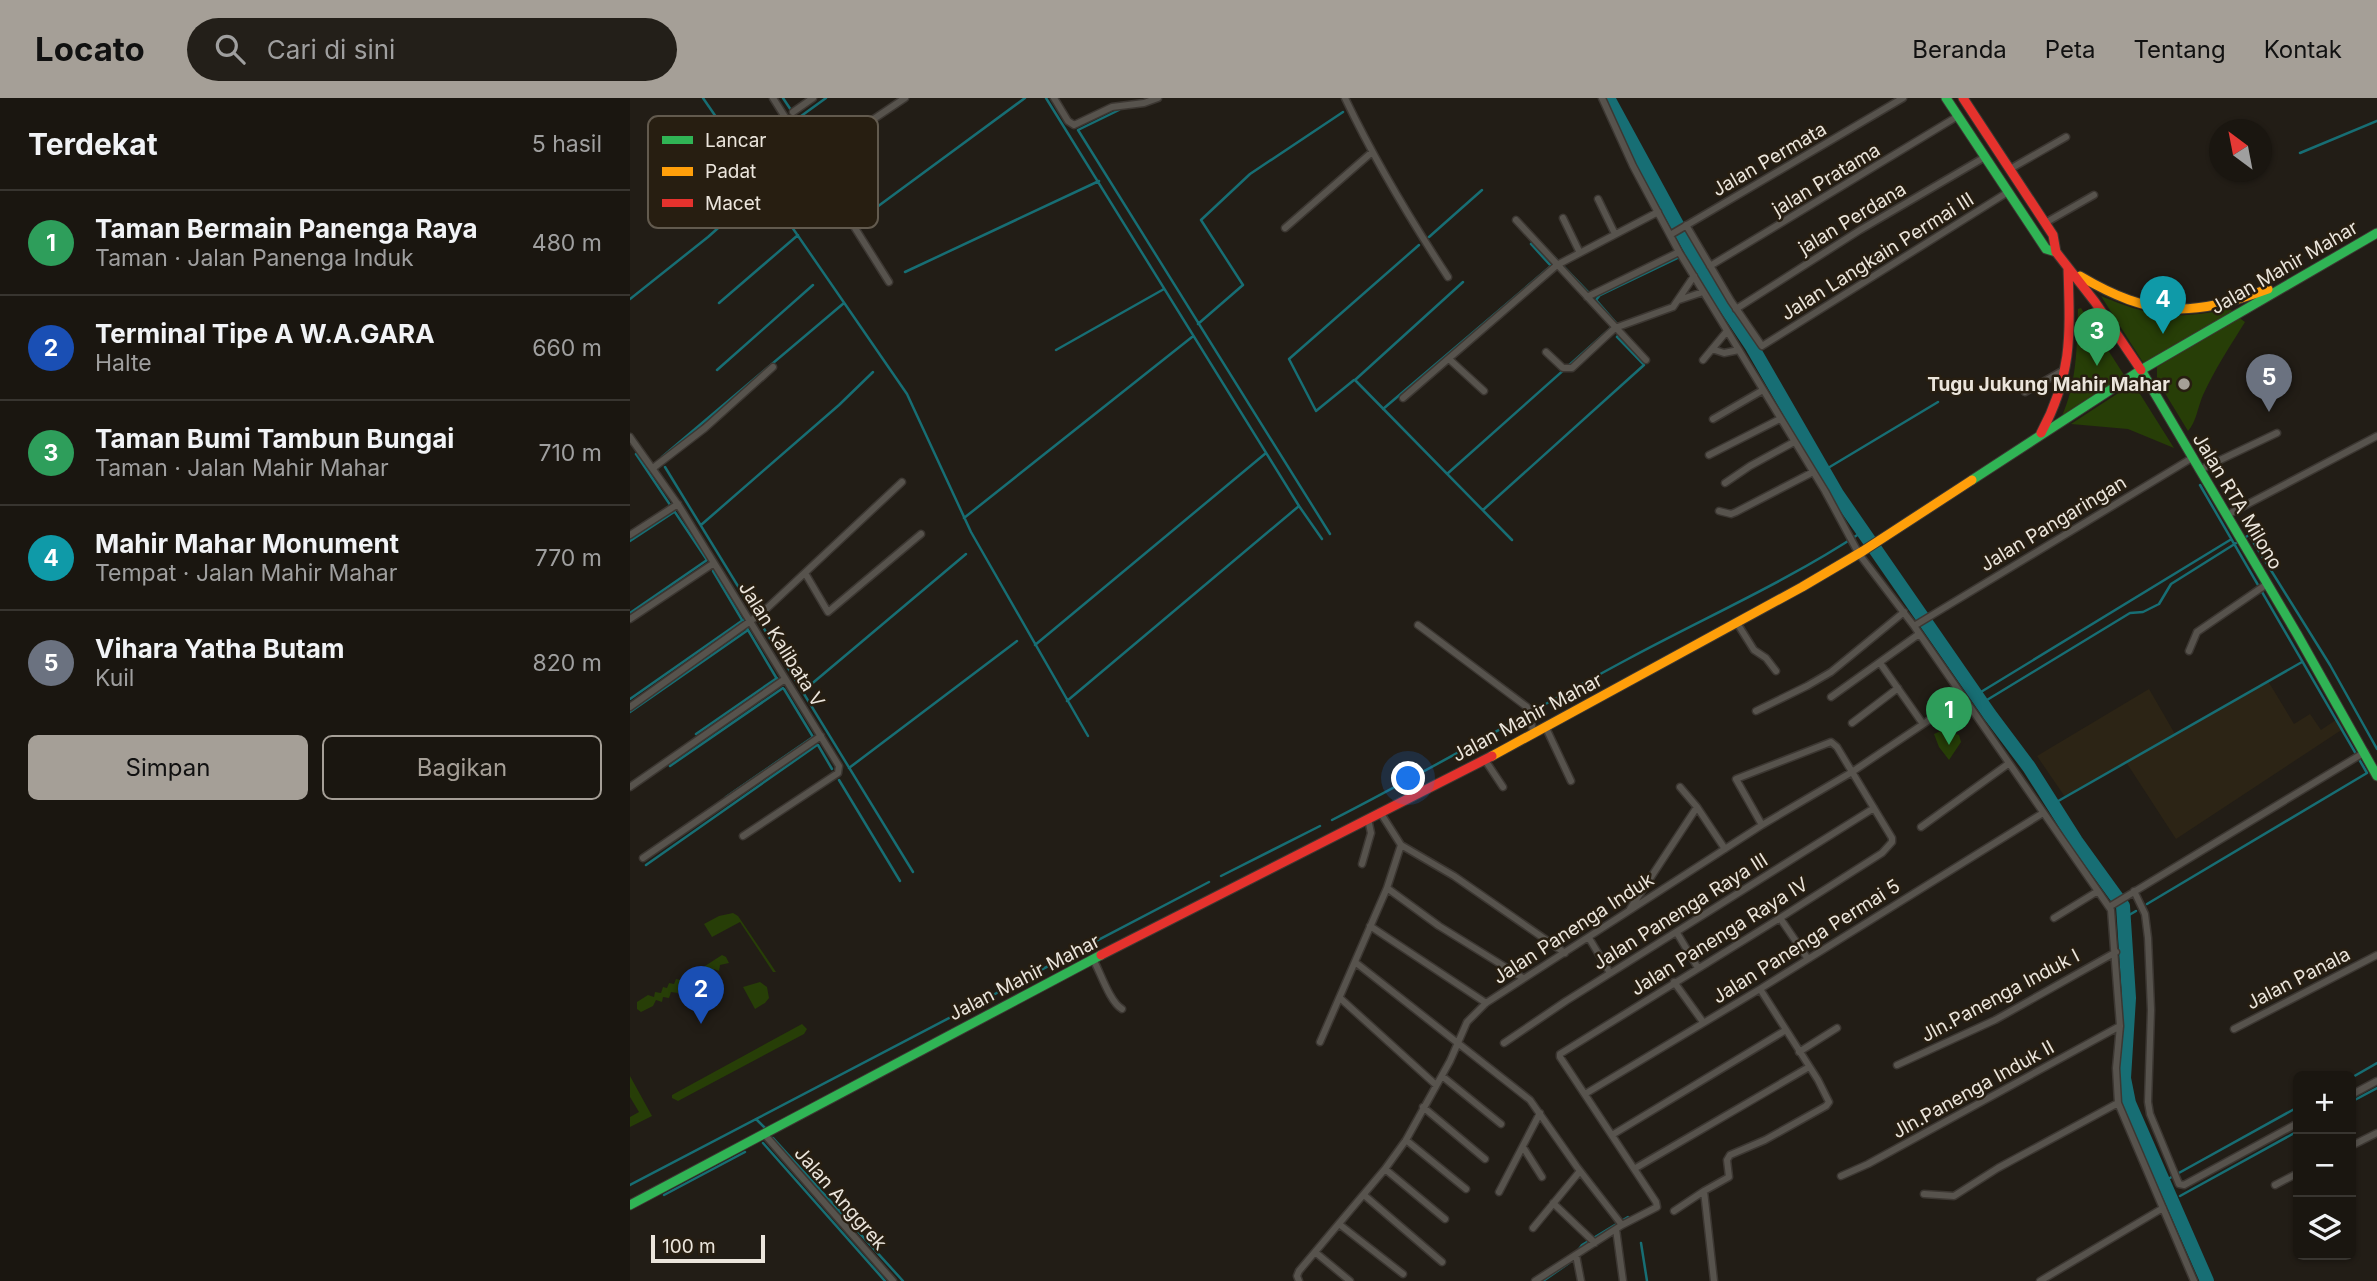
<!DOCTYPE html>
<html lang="id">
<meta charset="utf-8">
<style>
:root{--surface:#1a1610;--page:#231f19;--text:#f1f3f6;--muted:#9f9f9f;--line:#383530;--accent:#a59f97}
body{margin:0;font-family:Inter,sans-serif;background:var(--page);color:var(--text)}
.controls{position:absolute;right:21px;bottom:21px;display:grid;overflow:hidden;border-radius:10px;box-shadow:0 2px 5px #0004}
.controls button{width:63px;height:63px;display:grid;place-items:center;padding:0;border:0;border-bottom:2px solid var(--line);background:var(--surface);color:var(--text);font:35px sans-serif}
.compass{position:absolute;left:1579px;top:21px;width:63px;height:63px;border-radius:50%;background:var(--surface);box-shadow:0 2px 5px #0004;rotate:328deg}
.scale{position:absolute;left:21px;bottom:18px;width:114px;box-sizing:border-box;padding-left:7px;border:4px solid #ebe5dc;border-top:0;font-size:19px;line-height:24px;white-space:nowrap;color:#ebe5dc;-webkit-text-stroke:5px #271e11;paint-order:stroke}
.you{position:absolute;left:779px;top:681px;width:24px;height:24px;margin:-18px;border:5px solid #fff;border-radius:50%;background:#1a73e8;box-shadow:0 0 0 10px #1a73e833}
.badge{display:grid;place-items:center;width:46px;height:46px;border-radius:50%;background:var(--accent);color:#fff;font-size:23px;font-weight:700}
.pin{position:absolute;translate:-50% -58px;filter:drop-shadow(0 2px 4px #0008)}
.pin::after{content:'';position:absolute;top:37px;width:24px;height:21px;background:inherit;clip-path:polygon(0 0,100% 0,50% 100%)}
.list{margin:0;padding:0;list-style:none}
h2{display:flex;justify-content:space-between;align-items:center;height:91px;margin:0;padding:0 28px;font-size:30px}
h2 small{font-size:23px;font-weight:400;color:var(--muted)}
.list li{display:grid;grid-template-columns:46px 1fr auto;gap:21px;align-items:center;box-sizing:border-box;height:105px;padding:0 28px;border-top:2px solid var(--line)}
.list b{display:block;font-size:26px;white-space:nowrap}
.list p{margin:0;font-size:23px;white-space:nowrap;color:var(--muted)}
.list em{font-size:23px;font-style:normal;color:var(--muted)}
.actions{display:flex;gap:14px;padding:21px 28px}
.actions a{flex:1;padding:16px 0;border:2px solid var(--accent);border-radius:10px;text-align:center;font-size:24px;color:var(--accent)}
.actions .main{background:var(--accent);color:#111}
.icon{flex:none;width:38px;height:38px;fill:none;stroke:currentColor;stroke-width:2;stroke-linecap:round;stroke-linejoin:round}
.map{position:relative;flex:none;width:1747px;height:1183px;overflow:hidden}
header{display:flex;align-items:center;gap:42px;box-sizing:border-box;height:98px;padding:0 35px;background:var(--accent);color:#111}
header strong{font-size:33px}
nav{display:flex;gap:38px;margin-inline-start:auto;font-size:24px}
.search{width:490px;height:63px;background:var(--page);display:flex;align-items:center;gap:18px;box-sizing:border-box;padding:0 24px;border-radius:38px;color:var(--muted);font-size:26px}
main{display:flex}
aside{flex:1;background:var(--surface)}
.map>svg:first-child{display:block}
.industrial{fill:#2c2415}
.green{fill:#273e07}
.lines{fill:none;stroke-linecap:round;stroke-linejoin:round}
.stream{stroke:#176e74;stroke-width:2.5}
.river{stroke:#176e74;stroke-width:14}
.street-casing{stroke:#3c3732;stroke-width:9}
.fast-casing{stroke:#3c3732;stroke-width:11}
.slow-casing{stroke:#3c3732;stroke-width:11}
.jam-casing{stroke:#3c3732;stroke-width:11}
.street{stroke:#57534d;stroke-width:6}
.fast{stroke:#30b455;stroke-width:9}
.slow{stroke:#ff9f0a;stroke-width:9}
.jam{stroke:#e5322d;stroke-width:9}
.poi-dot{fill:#a59f97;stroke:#271e11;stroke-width:2.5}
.labels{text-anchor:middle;stroke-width:5;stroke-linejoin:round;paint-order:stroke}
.street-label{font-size:19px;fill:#ebe5dc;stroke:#271e11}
.poi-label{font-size:19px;font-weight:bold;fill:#ebe5dc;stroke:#271e11;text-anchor:end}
.key{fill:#271e11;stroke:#625a4e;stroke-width:2}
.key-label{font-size:19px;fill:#ebe5dc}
</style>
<header>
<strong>Locato</strong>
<div class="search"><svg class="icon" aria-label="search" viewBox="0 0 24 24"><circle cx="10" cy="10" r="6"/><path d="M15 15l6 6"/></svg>Cari di sini</div>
<nav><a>Beranda</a><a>Peta</a><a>Tentang</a><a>Kontak</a></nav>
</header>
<main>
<aside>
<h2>Terdekat<small>5 hasil</small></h2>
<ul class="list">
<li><span class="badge" style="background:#2e9e5b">1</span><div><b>Taman Bermain Panenga Raya</b><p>Taman · Jalan Panenga Induk</p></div><em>480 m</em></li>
<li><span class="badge" style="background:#1a4fb4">2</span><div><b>Terminal Tipe A W.A.GARA</b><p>Halte</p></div><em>660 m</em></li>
<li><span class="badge" style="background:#2e9e5b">3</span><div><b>Taman Bumi Tambun Bungai</b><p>Taman · Jalan Mahir Mahar</p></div><em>710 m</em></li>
<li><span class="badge" style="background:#0f9aa8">4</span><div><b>Mahir Mahar Monument</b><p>Tempat · Jalan Mahir Mahar</p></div><em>770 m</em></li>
<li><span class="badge" style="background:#6b7280">5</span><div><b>Vihara Yatha Butam</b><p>Kuil</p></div><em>820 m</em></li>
</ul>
<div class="actions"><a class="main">Simpan</a><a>Bagikan</a></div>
</aside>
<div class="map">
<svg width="1747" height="1183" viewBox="0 0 1747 1183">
<rect width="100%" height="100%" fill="#221d16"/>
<path class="industrial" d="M1638 583 1664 626 1680 616 1691 632 1713 617 1719 627 1546 741 1496 664 1435 699 1407 658 1519 591 1545 636Z"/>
<path class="green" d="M1471 198C1521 219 1545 222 1599 211L1603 213 1514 266Z
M1451 210 1494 277 1431 320C1447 286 1447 248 1448 211Z
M1608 219 1615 224C1600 248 1585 271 1573 297 1568 308 1566 325 1558 333L1527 282V269Z
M1496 290H1503L1510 296 1544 350 1498 331 1441 326Z
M1313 632 1329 637 1331 644 1319 662 1309 649 1304 636Z
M103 815 108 818 146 874H143L110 824 82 839 74 826 89 818Z
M92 857 96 859 99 865 90 867 89 873 84 871 82 875 77 873 75 880 68 878 66 883 60 881 54 891 49 890 48 895 41 894 39 900 33 899 32 904 26 902 23 908 11 914 7 911V904L18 897 24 899 25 894 31 895 33 889 37 890 39 885 44 886 46 881 51 882 53 876 59 878 60 873 66 874 67 869 74 871 75 868Z
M130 884 137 889 139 900 135 905 125 911 113 889Z
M172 926 177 931 174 936 48 1003 42 1000V997Z
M0 978 22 1018 0 1029V1019L9 1014 0 999Z"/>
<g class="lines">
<path class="stream" d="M73 0 277 296 341 434 458 638
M153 0 167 21 196 0
M416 0 669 408 692 441
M489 12 448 32 700 436
M1670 55 1747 23
M228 123 395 0
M799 139 852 92
M275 174 469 83
M833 184 725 282 882 442
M0 201 78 139 123 99
M89 205 168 137
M568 226 613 187 571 122 620 76 713 14
M987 226 966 202 970 197 1062 153
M426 252 534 191
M87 272 183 187
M724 282 686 313 659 261 789 147
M753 311 921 168 901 146 907 141 961 197
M32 359 214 205
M35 369 283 774
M1193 373 1308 304
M817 376 982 229
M853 412 1014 267 987 239 989 237
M334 420 562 239
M71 427 209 307 243 274
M0 443 44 414
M1248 463 1372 636 1439 740 1486 796
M83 473 147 581
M0 515 77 462 6 356
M405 547 636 355
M154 591 183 639
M172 594 336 456
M1346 597 1600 442
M0 601 113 522
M437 603 669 408
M1352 605 1500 515 1513 514 1529 506 1541 486 1619 437 1700 567 1747 651
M0 614 118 532
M66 636 147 580
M188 647 202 671
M40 668 153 590
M219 670 387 543
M209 682 270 783
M96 699 183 639
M1423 706 1672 564
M702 722C802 671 899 614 998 561 1076 519 1158 483 1232 434
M16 767 187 647
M591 778 690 728
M1517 806 1737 675 1570 387
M1494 820 1506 813
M1721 980 1747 965
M1721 1004 1747 990
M126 1021 135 1030
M143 1040 273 1183
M133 1045 255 1183
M1538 1081 1668 1009
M0 1087 579 784
M34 1097 115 1054
M1550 1098 1668 1033
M1011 1145 1017 1183
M947 1154 952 1147 998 1119
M913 1183 939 1165"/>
<path class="river" d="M978 0 1075 178 1121 247 1207 396 1360 617 1399 669 1446 743 1493 808 1499 900 1494 980 1499 1005 1577 1183"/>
<defs>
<path id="street" d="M143 0 259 184
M424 0 438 23 444 27 482 9 514 5 528 0
M715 0C745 63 780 121 818 179
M972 0 1003 68 1049 154 1195 393 1229 456 1284 528 1481 812 1490 928 1486 970 1488 1005 1564 1183
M163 14 183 0
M199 51 275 0
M1380 71 1436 39
M968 101 985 136
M933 120 950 155
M886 122 1016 262
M1415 125 1464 97
M1056 127 1101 203 1132 248 1378 94
M655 130 741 55
M1040 137 1273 0
M1080 168 1328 18
M957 199 1049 154
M1049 202 1073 194
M1106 211 1230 132 1355 59
M1082 251 1094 255 1109 252
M916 254 933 270H942L985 230 1043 209 1064 178
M819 261 854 293
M1073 262 1097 233
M1395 294 1434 272
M773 300 927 167 1028 114
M1083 321 1133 292
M0 339 49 408 209 668 208 675 113 738
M1079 357 1150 321
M23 370 75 330 143 269
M1569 372 1647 335
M1095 385 1120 368 1164 344
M1089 413 1101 416 1106 414 1183 374
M1597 417 1747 338
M0 437 48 406
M176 474 175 475 198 514 291 436
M0 521 84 465
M1107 525 1124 552 1136 560 1146 573
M788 527 897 609 904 636
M1284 528 1562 360
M1559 553 1567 534 1637 486
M1250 565 1293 626
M1201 599 1289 536
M0 609 133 514 272 384
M1126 613 1177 588 1201 574 1274 514
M1222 625 1268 590
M916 630 941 683
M855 662 873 689
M0 689 155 581
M1050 689 1067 709
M1291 729 1378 666
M771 747 824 778 935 855
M13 760 191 638
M732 766 741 735 738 721
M757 790 809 828 893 880
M1504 793 1515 816 1518 840 1521 912 1518 1004 1520 1016 1549 1086 1554 1087 1668 1025
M1479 809 1735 654
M1000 811 1067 709 1095 751
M1150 820 1178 861
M1424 820 1468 793
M740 828 856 905
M1047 835 1068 870
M959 840 980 875
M464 863C471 876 480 904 492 911
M725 864 900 1002 947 1069 992 1127
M1044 884 1073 924
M710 900 806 987
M1604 931 1747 857
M690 944 757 790 771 747 750 714
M874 945 936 903 1244 710
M1169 954 1207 930
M1267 967 1365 922 1486 854
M812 978 871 1026
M955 996 1130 891 1413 715
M1721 997 1747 983
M793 1009 855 1061
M135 1037 263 1183
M982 1037 1156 932
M776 1042 836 1091
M1721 1048 1747 1035
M893 1049 912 1079
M755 1071 815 1121
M1004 1071 1179 969
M1211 1078 1238 1066 1490 928
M1645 1087 1668 1075
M869 1094 910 1015
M1294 1096 1324 1098 1368 1070 1488 1005
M734 1097 812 1164
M923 1105 965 1145
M1044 1113 1074 1093
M709 1126 773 1176
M903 1130 950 1073
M986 1131 993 1183
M685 1154 720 1183
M946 1157 951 1183
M669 1183 667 1178 669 1173 755 1071 776 1042 820 963 837 924 856 905 1132 727 1222 674 1332 600
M905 1183 992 1127 1027 1109 1026 1104 930 959V956L1150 820 1252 755 1262 744V740L1207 649 1201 644 1106 681 1132 727
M1084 1183 1074 1093 1099 1079 1097 1062 1100 1057 1135 1042 1196 1008 1199 1004 1188 982 1130 891
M1410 1183 1533 1110"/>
<path id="fast" d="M1316 0 1416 151 1426 154
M1511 272 1667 536 1747 678
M1342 382 1511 272 1747 135
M0 1107 471 857"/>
<path id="slow" d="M1450 178C1521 220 1562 219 1638 191
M862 658 1172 489 1233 453 1342 382"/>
<path id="jam" d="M1333 0 1423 137 1426 154 1465 204 1511 272
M1411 335C1443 276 1440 235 1438 170
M471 857 862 658"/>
</defs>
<use href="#street" class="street-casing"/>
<use href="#fast" class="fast-casing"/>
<use href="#slow" class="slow-casing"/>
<use href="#jam" class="jam-casing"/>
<use href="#street" class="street"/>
<use href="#fast" class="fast"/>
<use href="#slow" class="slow"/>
<use href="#jam" class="jam"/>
</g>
<circle class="poi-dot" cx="1554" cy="286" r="7"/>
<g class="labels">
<g class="street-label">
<text transform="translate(1139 61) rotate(-30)" y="7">Jalan Permata</text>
<text transform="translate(1196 81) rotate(-31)" y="7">jalan Pratama</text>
<text transform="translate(1222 120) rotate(-31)" y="7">jalan Perdana</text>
<text transform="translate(1247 158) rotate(-32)" y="7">Jalan Langkain Permai III</text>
<text transform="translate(1654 169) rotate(-30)" y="7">Jalan Mahir Mahar</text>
<text transform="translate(1608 403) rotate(59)" y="7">Jalan RTA Milono</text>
<text transform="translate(1423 425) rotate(-31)" y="7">Jalan Pangaringan</text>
<text transform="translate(152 546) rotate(58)" y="7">Jalan Kalibata V</text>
<text transform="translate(897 619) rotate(-28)" y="7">Jalan Mahir Mahar</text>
<text transform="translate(1050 813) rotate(-32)" y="7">Jalan Panenga Raya III</text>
<text transform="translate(943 830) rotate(-33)" y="7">Jalan Panenga Induk</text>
<text transform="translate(1089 838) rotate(-32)" y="7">Jalan Panenga Raya IV</text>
<text transform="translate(1176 843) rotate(-32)" y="7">Jalan Panenga Permai 5</text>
<text transform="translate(394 879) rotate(-27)" y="7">Jalan Mahir Mahar</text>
<text transform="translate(1668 880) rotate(-27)" y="7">Jalan Panala</text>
<text transform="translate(1370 897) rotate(-28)" y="7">Jln.Panenga Induk I</text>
<text transform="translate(1343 991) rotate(-29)" y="7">Jln.Panenga Induk II</text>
<text transform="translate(211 1100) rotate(49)" y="7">Jalan Anggrek</text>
</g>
<g class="poi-label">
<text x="1540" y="293">Tugu Jukung Mahir Mahar</text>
</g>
</g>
<rect x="18" y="18" width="230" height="112" rx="10" class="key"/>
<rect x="32" y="38" width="31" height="8" fill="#30b455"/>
<rect x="32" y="69" width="31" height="9" fill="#ff9f0a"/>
<rect x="32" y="101" width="31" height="8" fill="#e5322d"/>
<g class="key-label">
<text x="75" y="49">Lancar</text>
<text x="75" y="80">Padat</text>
<text x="75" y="112">Macet</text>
</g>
</svg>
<div class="controls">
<button>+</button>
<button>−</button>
<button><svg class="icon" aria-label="layers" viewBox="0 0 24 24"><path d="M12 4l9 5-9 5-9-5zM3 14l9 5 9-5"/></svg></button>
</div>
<svg class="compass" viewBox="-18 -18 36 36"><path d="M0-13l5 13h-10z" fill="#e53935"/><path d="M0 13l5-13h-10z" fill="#9f9f9f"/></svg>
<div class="scale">100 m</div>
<div class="you"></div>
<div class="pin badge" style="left:1319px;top:647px;background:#2e9e5b">1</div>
<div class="pin badge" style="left:71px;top:926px;background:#1a4fb4">2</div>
<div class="pin badge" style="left:1467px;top:268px;background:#2e9e5b">3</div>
<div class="pin badge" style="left:1533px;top:236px;background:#0f9aa8">4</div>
<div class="pin badge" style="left:1639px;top:314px;background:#6b7280">5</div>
</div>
</main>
